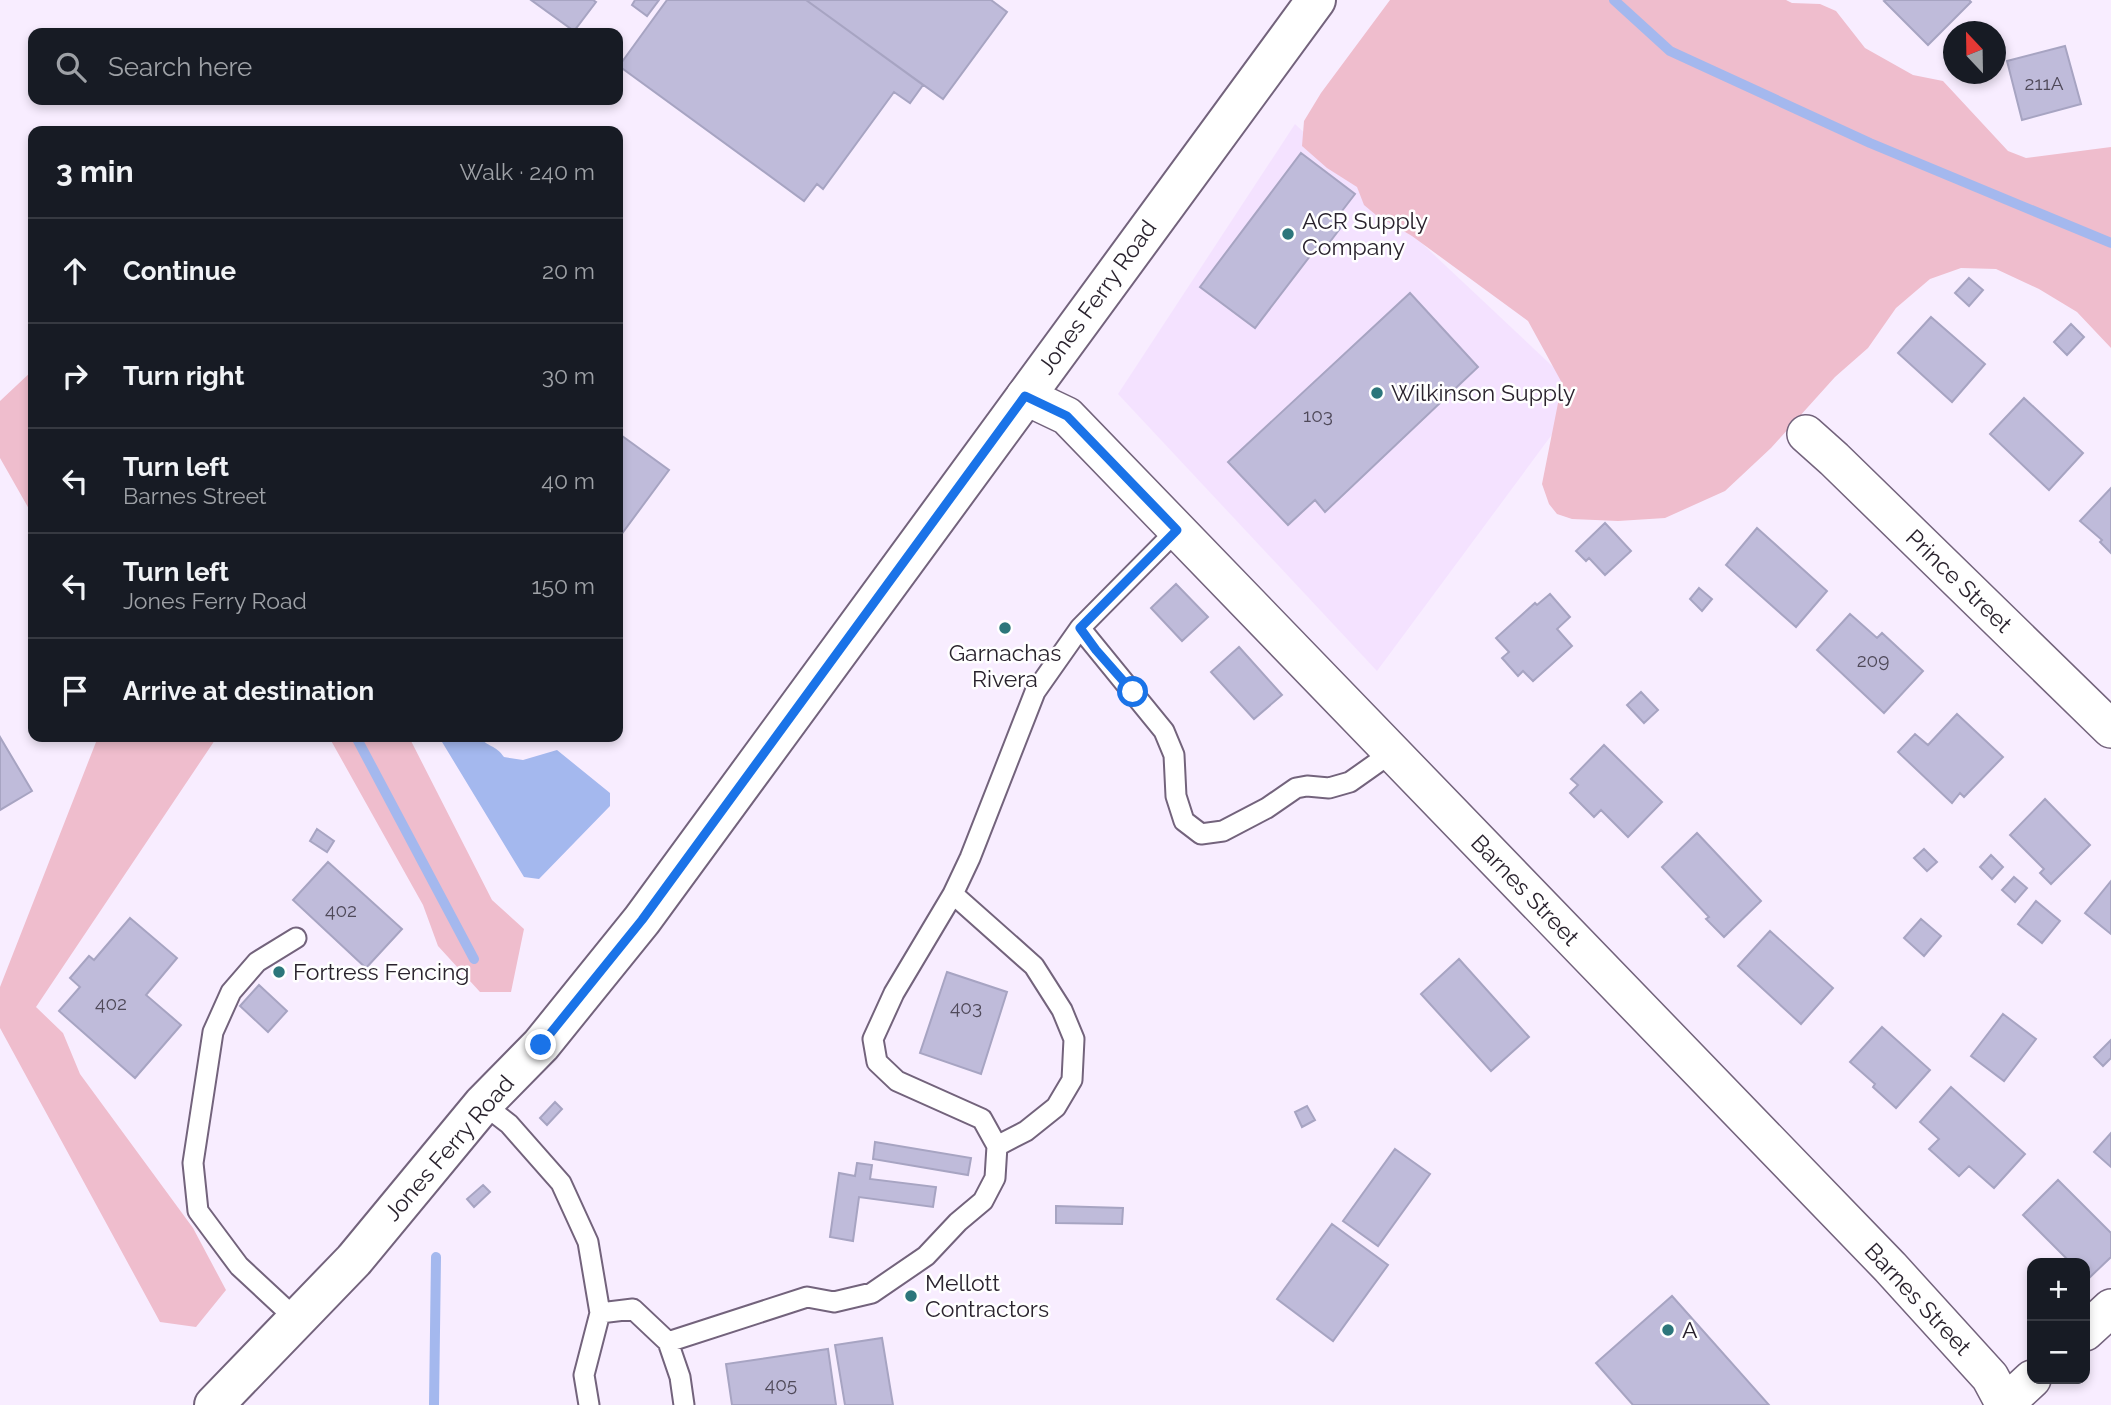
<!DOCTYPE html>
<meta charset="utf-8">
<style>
:root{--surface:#171b24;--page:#20242c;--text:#f1f3f6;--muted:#9ea1a6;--line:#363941}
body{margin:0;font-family:Raleway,sans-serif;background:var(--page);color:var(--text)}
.controls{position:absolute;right:21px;bottom:21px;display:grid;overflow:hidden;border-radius:14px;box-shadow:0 4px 10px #0003}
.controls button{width:63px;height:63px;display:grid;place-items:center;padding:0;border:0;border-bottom:2px solid var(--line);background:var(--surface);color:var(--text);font:35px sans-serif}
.compass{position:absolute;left:1943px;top:21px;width:63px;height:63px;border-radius:50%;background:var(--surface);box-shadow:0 4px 10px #0003;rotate:338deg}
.stop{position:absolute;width:21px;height:21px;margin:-16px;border:5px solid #1a73e8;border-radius:50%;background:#fff}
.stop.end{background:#1a73e8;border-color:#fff;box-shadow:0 2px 7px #0008}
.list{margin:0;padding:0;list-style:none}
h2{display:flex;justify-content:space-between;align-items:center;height:91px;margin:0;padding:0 28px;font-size:30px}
h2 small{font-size:23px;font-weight:400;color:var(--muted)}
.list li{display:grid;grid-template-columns:46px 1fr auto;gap:21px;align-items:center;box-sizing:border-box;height:105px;padding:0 28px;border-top:2px solid var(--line)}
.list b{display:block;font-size:26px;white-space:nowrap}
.list p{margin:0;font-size:23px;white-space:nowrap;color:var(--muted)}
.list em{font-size:23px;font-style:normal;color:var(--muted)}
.icon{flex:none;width:38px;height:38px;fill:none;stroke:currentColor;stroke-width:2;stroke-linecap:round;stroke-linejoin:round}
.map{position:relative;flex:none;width:2111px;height:1405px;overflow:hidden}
.search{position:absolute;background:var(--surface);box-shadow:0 4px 10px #0003;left:28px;top:28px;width:595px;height:77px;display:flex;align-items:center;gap:18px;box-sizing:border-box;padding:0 24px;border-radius:14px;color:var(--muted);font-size:26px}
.panel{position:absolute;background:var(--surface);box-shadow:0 4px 10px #0003;left:28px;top:126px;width:595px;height:616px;border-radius:14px}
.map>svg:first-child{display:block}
.built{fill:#f4e2ff}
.green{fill:#efbdcd}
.water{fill:#a4b8ee}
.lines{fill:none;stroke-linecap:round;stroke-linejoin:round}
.stream{stroke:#a4b8ee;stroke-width:10}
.building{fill:#bfbbda;stroke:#a7a4c2;stroke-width:2}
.service-casing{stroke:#73637c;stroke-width:23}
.minor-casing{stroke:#73637c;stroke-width:40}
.secondary-casing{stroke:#73637c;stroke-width:42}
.service{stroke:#fff;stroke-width:19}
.minor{stroke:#fff;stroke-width:37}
.secondary{stroke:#fff;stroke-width:38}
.route{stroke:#1a73e8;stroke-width:9}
.poi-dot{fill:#2c767b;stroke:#fff;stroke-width:2.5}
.labels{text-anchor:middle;stroke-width:5;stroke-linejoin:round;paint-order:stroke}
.number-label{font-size:19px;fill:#4f4959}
.poi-label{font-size:23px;fill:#2a232e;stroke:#fff;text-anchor:start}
.street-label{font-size:23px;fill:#2a232e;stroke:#fff}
</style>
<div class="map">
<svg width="2111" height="1405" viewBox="0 0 2111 1405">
<rect width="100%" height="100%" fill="#f8edff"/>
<path class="built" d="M1295 124 1582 394 1377 671 1118 394Z"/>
<path class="green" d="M1390 0H1786L1792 3 1820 4 1836 11 1865 48 1913 75 1943 81 2008 151 2026 158 2111 147V348L2077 312 2039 289 1996 269 1961 268 1930 279 1896 308 1868 348 1835 377 1771 448 1725 491 1665 518 1618 521 1572 519 1557 514 1549 504 1542 484 1562 383 1528 321 1412 236 1376 215 1364 205 1357 187 1327 168 1302 146 1304 121 1321 93Z
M33 370V516L0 458V401Z
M98 737H217L36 1007 63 1033 80 1074 193 1228 226 1290 196 1327 160 1322 0 1028V987Z
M329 737H409L492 900 524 929 511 992H480L438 946 423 905Z"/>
<path class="water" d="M439 737H480C487 747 496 745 504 757L523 760 557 750 610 793V806L539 879 524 877Z"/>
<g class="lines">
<path class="stream" d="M1614 0 1670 51 1870 143 2111 243
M356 737 474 959
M434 1405 436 1257"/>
</g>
<path class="building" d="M531 0H593L596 2 574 31Z
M635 0H659L647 16 632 5Z
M667 0H806L923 85 910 103 894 92 823 189 817 184 804 201 619 66Z
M806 0H991L1007 12 943 99Z
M1886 0H1969L1971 2 1928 45 1884 1Z
M2065 46 2081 104 2022 120 2007 61Z
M1301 153 1355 194 1335 220 1342 226 1326 247 1320 243 1255 328 1200 287Z
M1969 278 1983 290 1969 306 1955 293Z
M1410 293 1478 367 1325 512 1315 500 1288 525 1228 462Z
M1931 317 1985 364 1952 402 1898 353Z
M2071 324 2084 337 2067 355 2054 342Z
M2024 398 2083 453 2049 490 1990 434Z
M618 433 669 470 618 539Z
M2111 488V553L2100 542 2102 540 2080 521Z
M1605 523 1631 551 1605 575 1589 558 1586 561 1576 551Z
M1757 528 1827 591 1796 627 1726 565Z
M1176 584 1208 617 1182 641 1151 608Z
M1699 588 1712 599 1702 611 1690 599Z
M1550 594 1570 617 1557 629 1572 646 1533 681 1523 671 1518 676 1502 658 1509 652 1496 638 1535 603 1537 605Z
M1850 614 1877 638 1882 633 1923 671 1884 713 1817 650Z
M1239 647 1282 695 1254 719 1211 672Z
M1641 692 1658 710 1644 723 1627 705Z
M1957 714 2003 757 1964 797 1960 793 1952 803 1898 752 1915 734 1928 745Z
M0 737 32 791 0 810Z
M1604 745 1662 802 1628 837 1601 810 1594 817 1570 793 1578 785 1571 779Z
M2045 799 2090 845 2051 884 2040 873 2044 869 2010 835Z
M317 829 334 841 327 852 310 841Z
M1697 833 1761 901 1724 937 1706 919 1709 917 1662 867Z
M1924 849 1937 862 1927 871 1914 858Z
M1991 855 2003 867 1992 879 1980 867Z
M328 862 402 929 366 968 293 900Z
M2014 877 2027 888 2015 902 2002 890Z
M2111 881V934L2085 913Z
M2036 901 2060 921 2042 943 2018 924Z
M130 918 177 958 146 995 181 1025 135 1078 59 1011 80 987 70 978 89 956 94 960Z
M1921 919 1941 936 1924 956 1904 938Z
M1770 931 1833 988 1801 1024 1738 966Z
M1459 959 1529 1037 1491 1071 1421 994Z
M947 972 1007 992 981 1074 920 1053Z
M259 985 287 1011 268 1032 240 1006Z
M2003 1014 2036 1039 2004 1081 1971 1056Z
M1882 1027 1930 1070 1896 1108 1873 1087 1875 1084 1850 1062Z
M2111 1040V1058L2103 1066 2094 1057Z
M1951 1087 2025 1154 1994 1188 1969 1166 1959 1176 1929 1149 1939 1139 1920 1122Z
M555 1102 562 1109 547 1125 540 1118Z
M1307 1106 1315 1120 1302 1127 1295 1112Z
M2111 1133V1167L2094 1152Z
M875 1142 971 1158 968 1175 873 1159Z
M1395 1149 1430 1174 1378 1246 1343 1221Z
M857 1163 872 1165 870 1179 936 1187 933 1207 859 1197 853 1241 830 1237 839 1173 855 1176Z
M2058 1180 2111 1233V1257L2087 1280 2085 1278V1263H2071L2023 1215Z
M483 1185 490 1192 474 1207 467 1199Z
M1056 1206 1123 1208 1122 1224 1056 1223Z
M1332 1224 1388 1265 1333 1341 1277 1299Z
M1672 1296 1769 1405H1633L1596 1363Z
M882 1338 893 1405H845L835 1345Z
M828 1349 836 1405H732L726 1364Z"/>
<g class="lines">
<defs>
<path id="service" d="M1177 530 1080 628 1164 731 1174 755 1176 796 1184 821 1201 834 1223 831 1267 808 1296 788 1307 786 1329 788 1350 782 1391 753
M953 894 1034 966 1062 1010 1074 1039 1072 1080 1056 1107 1026 1131 997 1146
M296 938 257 962 231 992 213 1032 193 1163 198 1211 239 1266 296 1319
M483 1104 509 1124 561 1183 588 1242 600 1313 584 1375 589 1405
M600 1313 633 1309 668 1342 680 1377 684 1405
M668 1342 807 1297 834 1302 872 1293 926 1256 958 1222 983 1201 995 1178 997 1146 982 1119 897 1081 877 1062 873 1039 894 993 953 894 970 858 1035 692 1080 628"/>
<path id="minor" d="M1025 396 1067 416 1890 1267 1990 1377 2005 1405
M1806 434 1834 459 2111 729
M2085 1332 2111 1308
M2005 1404 2032 1379"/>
<path id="secondary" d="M214 1405 354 1260 483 1104 541 1045 642 920 1316 0"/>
</defs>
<use href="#service" class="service-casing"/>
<use href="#minor" class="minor-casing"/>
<use href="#secondary" class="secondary-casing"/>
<use href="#service" class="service"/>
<use href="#minor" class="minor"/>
<use href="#secondary" class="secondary"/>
</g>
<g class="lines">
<path class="route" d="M541 1045 642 920 1025 396 1067 416 1177 530 1080 628 1096 650 1133 692"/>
</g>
<g class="poi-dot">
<circle cx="1288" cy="234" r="7"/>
<circle cx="1377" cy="393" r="7"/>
<circle cx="1005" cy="628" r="7"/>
<circle cx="279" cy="972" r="7"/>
<circle cx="911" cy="1296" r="7"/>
<circle cx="1668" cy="1330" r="7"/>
</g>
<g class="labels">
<g class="number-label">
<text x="2044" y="90">211A</text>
<text x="1318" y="422">103</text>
<text x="1873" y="667">209</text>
<text x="341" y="917">402</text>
<text x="111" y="1010">402</text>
<text x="966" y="1014">403</text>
<text x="781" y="1391">405</text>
</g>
<g class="poi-label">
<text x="1302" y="229">ACR Supply<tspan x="1302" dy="26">Company</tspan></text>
<text x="1391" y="401">Wilkinson Supply</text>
<text x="1005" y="661" text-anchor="middle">Garnachas<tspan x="1005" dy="26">Rivera</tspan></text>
<text x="293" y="980">Fortress Fencing</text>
<text x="925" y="1291">Mellott<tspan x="925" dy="26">Contractors</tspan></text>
<text x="1682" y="1338">A</text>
</g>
<g class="street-label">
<text transform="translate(1097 297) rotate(-54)" y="8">Jones Ferry Road</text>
<text transform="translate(1959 581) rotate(44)" y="8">Prince Street</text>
<text transform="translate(1525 890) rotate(46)" y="8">Barnes Street</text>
<text transform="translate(449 1148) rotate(-49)" y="8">Jones Ferry Road</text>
<text transform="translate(1918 1299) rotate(47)" y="8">Barnes Street</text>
</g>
</g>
</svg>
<div class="controls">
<button>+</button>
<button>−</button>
</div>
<svg class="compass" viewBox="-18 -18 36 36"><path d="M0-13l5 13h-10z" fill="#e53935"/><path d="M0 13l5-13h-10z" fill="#9ea1a6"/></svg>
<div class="stop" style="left:1133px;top:692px"></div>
<div class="stop end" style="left:541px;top:1045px"></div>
<div class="search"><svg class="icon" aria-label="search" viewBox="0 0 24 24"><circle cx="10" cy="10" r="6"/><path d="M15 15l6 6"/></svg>Search here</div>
<section class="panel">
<h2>3 min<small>Walk · 240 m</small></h2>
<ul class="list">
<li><svg class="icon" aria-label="ahead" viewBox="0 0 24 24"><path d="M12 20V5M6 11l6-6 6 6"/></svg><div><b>Continue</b></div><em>20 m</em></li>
<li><svg class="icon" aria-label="right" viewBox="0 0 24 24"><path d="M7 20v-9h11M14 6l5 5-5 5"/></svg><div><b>Turn right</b></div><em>30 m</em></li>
<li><svg class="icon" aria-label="left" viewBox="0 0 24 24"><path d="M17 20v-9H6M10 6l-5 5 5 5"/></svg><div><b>Turn left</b><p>Barnes Street</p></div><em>40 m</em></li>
<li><svg class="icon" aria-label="left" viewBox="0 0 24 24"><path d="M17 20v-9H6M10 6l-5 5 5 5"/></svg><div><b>Turn left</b><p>Jones Ferry Road</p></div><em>150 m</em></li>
<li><svg class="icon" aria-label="arrive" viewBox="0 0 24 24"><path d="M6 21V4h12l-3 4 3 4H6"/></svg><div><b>Arrive at destination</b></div></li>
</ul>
</section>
</div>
